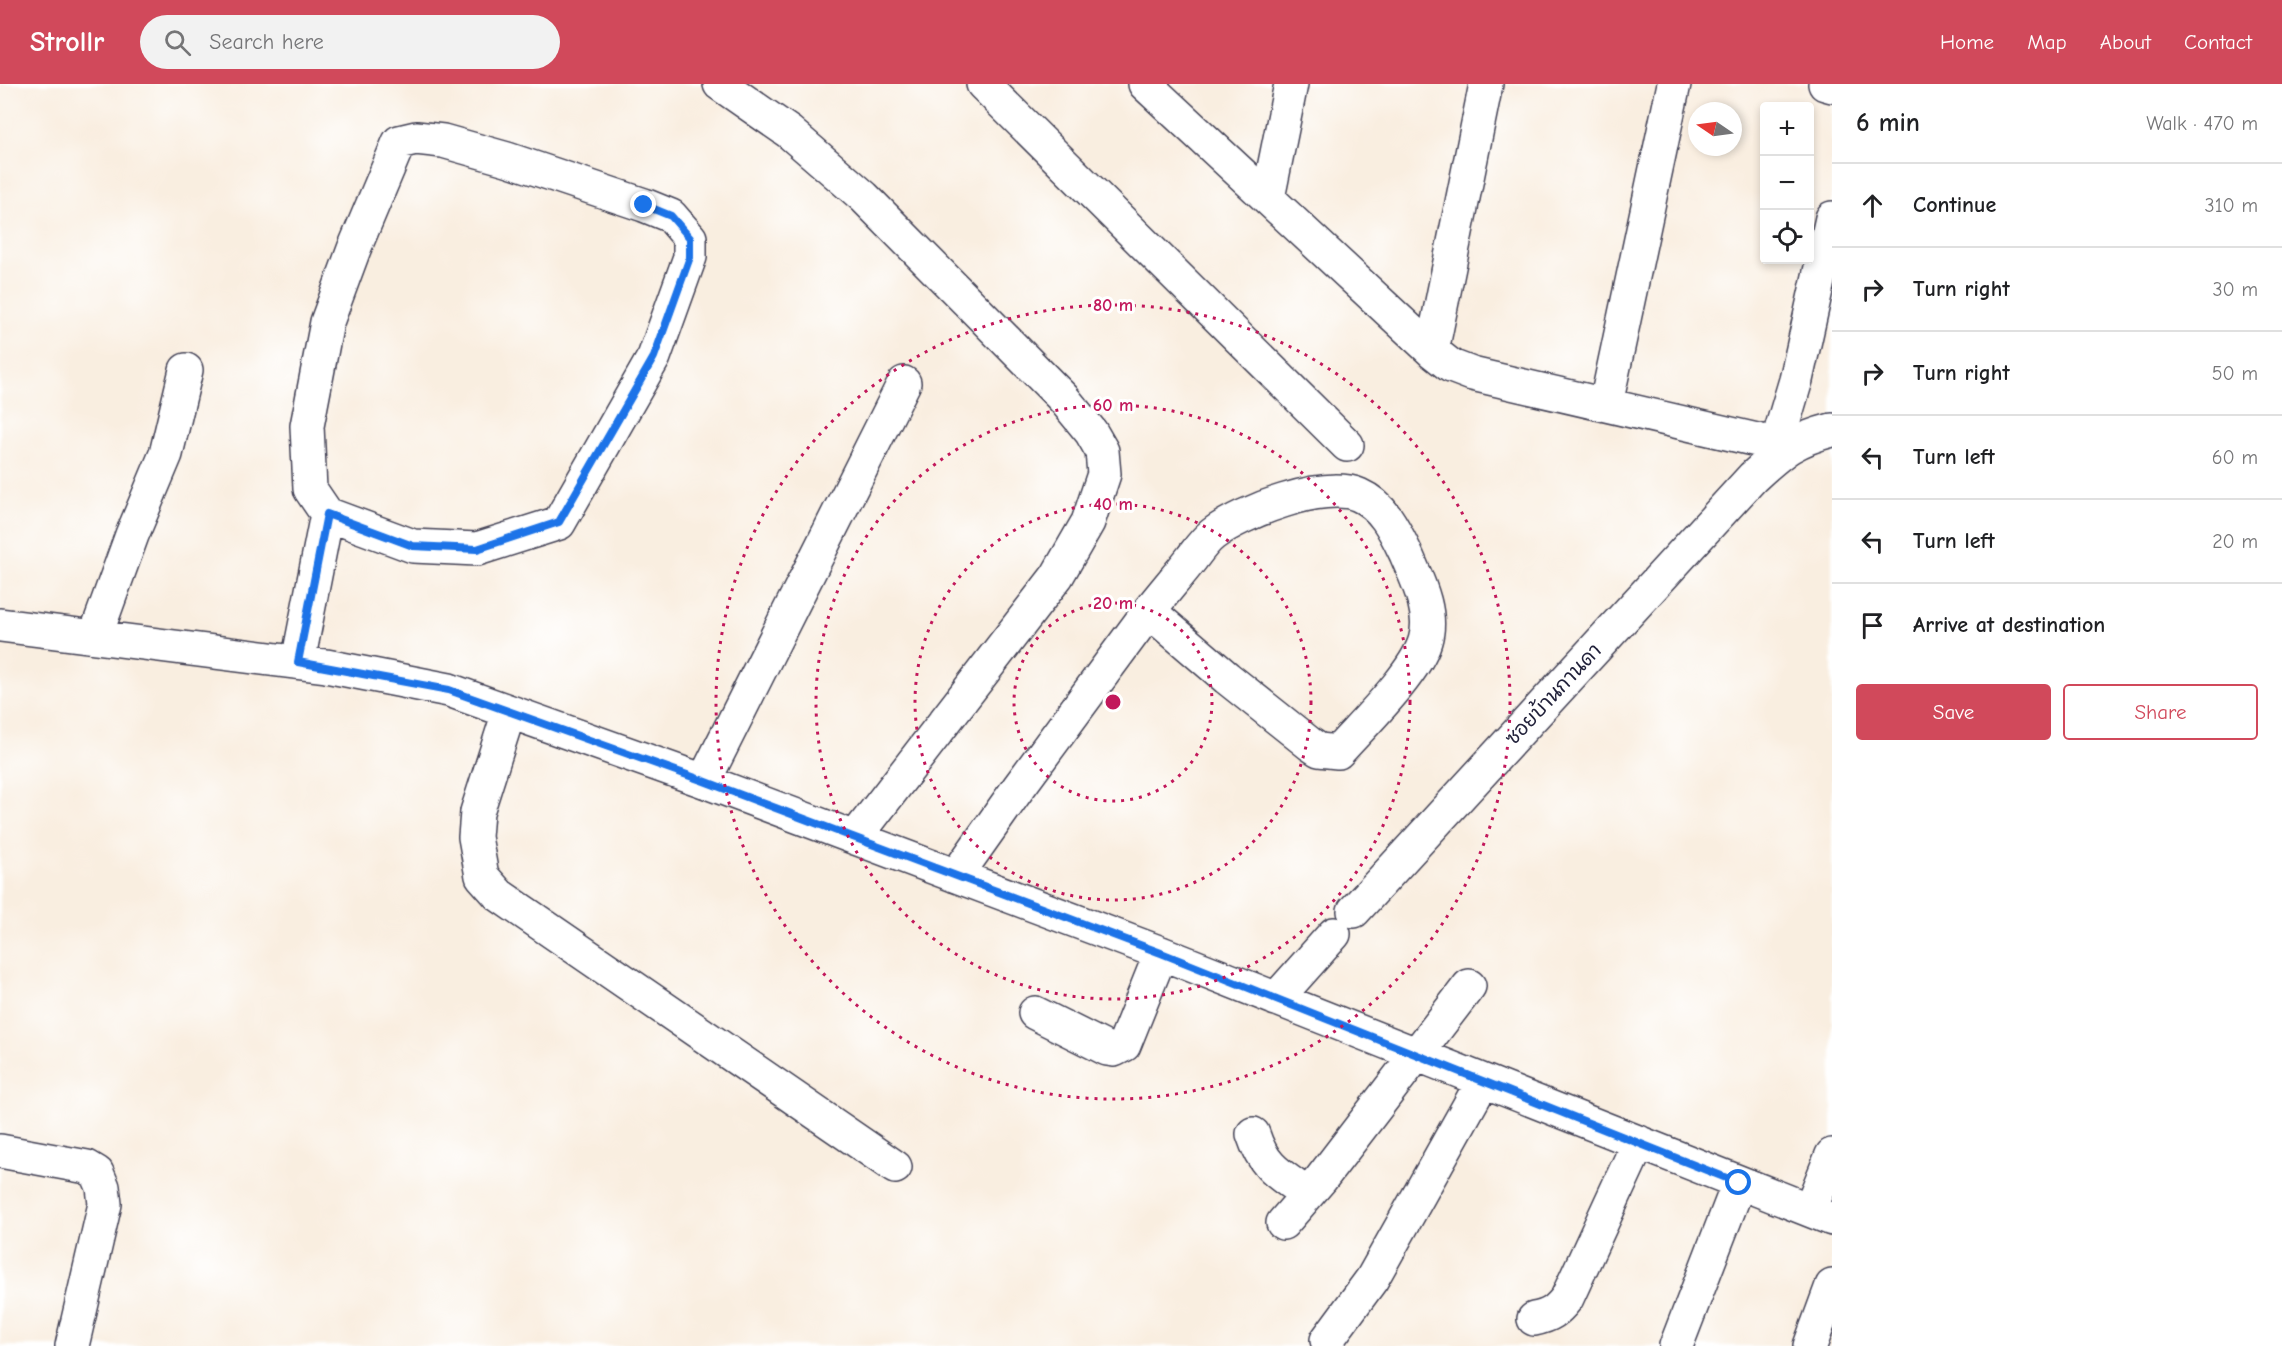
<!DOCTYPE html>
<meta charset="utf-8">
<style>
:root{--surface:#fff;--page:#f2f2f2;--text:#202124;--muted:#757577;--line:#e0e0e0;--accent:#d1495b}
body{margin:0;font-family:"Comic Neue","Playpen Sans Thai",sans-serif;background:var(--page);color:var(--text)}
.controls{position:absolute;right:18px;top:18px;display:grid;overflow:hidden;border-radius:6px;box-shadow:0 3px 9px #0003}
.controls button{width:54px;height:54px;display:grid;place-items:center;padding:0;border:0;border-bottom:2px solid var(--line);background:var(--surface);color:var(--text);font:30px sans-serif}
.compass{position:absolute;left:1688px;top:18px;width:54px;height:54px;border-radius:50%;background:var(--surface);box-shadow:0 3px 9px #0003;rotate:283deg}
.stop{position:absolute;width:18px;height:18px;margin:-14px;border:4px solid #1a73e8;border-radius:50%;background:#fff}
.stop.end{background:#1a73e8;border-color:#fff;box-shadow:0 2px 6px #0008}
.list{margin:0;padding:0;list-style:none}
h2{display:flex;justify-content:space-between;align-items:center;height:78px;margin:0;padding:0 24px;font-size:26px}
h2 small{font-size:20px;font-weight:400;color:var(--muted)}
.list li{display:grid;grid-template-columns:39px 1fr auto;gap:18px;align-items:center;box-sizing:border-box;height:84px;padding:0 24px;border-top:2px solid var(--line)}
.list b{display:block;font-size:22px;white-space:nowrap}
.list em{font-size:20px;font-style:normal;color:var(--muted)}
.actions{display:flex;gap:12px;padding:18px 24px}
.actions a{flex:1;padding:14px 0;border:2px solid var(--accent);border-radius:6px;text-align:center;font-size:21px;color:var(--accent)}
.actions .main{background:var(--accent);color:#fff}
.icon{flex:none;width:33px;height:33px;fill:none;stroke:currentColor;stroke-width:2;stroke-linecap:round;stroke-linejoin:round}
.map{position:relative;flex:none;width:1832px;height:1262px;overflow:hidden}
header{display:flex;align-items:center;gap:36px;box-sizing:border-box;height:84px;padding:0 30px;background:var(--accent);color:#fff}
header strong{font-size:28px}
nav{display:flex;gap:33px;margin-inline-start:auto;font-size:21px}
.search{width:420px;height:54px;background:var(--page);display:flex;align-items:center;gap:15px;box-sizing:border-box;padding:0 21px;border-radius:33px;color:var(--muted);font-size:22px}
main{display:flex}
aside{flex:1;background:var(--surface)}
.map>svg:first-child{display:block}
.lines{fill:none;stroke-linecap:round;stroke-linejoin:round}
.minor-casing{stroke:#424154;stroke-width:36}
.minor{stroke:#fff;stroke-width:33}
.route{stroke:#1a73e8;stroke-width:8}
.ring{fill:none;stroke:#c2185b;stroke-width:3;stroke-dasharray:3 6}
.labels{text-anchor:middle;stroke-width:6;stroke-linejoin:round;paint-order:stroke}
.street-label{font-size:20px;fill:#22223b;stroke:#fff}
.centre{fill:#c2185b;stroke:#fff;stroke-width:3}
.ring-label{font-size:18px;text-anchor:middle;font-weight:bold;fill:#c2185b;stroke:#fff;stroke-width:6;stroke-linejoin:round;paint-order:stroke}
</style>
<header>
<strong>Strollr</strong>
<div class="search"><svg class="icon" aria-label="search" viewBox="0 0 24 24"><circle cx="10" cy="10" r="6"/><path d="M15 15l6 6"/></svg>Search here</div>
<nav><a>Home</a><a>Map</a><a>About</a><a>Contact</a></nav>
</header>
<main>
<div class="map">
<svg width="1832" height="1262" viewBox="0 0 1832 1262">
<rect width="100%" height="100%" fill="#fff"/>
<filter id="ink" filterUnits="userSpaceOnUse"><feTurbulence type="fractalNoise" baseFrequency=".0167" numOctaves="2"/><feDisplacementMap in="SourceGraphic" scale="12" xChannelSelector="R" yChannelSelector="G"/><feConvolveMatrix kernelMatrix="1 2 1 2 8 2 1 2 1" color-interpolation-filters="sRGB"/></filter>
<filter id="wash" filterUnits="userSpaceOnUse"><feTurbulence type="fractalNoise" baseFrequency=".008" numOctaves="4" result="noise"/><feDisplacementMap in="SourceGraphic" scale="24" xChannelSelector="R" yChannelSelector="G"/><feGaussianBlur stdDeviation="1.35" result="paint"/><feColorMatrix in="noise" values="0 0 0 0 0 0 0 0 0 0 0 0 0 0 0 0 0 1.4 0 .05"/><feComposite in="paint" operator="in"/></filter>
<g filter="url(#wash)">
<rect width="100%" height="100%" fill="#f9eee0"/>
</g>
<g filter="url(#ink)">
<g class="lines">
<defs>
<path id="minor" d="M720 0 789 48 864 113 1063 314 1091 348 1102 367 1104 390 1088 438 1057 492 855 754
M983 0 1347 361
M1145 0 1432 267 1451 282 1472 290 1787 363
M1825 0 1832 2
M416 54 443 57 507 75 644 121 671 132 690 154V173L654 273 559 439 477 465 413 462 327 430 310 405 307 342 327 238 354 165 399 58Z
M1268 114 1291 0
M1432 267 1486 0
M1606 320 1674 0
M1777 360 1796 296 1832 134
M0 541 326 582 449 606 704 697 1161 869 1832 1135
M95 553 132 451 166 370 186 286
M298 578 327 430
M509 628 477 728 475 753 482 792 499 811 895 1083
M704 697 904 299
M956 792 1019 703 1149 527 1227 594 1310 660 1319 666 1338 668C1363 640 1415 590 1425 557 1434 528 1417 496 1406 470 1395 447 1384 422 1359 411 1324 396 1242 428 1213 450 1205 456 1198 466 1192 474 1178 492 1163 509 1149 527
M1354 827 1753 393C1782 367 1793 356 1832 346
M1276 915 1334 850
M1035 929 1107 965 1114 966 1124 961 1161 869
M1253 1050C1264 1084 1279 1090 1307 1110
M0 1067 87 1083 97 1089 103 1103 105 1120 72 1262
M1810 1126 1832 1071
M1283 1139 1321 1095 1469 902
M1534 1235C1550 1232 1557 1227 1567 1214L1639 1058
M1327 1256 1372 1195 1483 997
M1676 1262 1739 1099
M1810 1262 1832 1202"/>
</defs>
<use href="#minor" class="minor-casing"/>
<use href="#minor" class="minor"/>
</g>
</g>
<g class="lines" filter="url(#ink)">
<path class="route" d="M644 121 671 132 690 154V173L654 273 559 438 477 465 413 462 327 430 298 578 449 606 704 697 1161 869 1739 1099"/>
</g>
<g class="ring">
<circle cx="1113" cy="618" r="99"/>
<circle cx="1113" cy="618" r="198"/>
<circle cx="1113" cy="618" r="297"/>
<circle cx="1113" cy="618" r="397"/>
</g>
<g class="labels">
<g class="street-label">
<text transform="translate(1553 610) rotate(-47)" y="7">ซอยบ้านกานดา</text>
</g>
</g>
<circle cx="1113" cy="618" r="9" class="centre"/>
<g class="ring-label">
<text x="1113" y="227">80 m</text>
<text x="1113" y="327">60 m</text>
<text x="1113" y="426">40 m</text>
<text x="1113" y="525">20 m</text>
</g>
</svg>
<div class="controls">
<button>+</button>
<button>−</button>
<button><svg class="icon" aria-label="locate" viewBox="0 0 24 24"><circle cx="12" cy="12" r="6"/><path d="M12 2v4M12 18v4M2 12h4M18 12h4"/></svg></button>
</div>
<svg class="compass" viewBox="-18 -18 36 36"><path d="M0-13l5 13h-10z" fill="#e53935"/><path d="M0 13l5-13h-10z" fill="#757577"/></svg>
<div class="stop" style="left:1739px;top:1099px"></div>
<div class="stop end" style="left:644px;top:121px"></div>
</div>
<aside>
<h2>6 min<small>Walk · 470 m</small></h2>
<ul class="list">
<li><svg class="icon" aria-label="ahead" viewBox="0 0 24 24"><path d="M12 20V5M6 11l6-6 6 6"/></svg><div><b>Continue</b></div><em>310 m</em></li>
<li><svg class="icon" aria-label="right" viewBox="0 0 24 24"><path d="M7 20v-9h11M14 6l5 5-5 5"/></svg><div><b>Turn right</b></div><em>30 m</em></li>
<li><svg class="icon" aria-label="right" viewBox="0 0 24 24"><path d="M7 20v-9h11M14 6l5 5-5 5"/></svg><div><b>Turn right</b></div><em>50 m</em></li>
<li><svg class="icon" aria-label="left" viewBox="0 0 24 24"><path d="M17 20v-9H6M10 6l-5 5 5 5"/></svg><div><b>Turn left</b></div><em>60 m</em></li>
<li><svg class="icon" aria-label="left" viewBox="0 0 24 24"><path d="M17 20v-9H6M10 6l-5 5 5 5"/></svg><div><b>Turn left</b></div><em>20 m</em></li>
<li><svg class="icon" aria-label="arrive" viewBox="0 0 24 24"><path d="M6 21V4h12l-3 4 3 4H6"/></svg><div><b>Arrive at destination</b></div></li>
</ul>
<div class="actions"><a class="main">Save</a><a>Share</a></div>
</aside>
</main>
